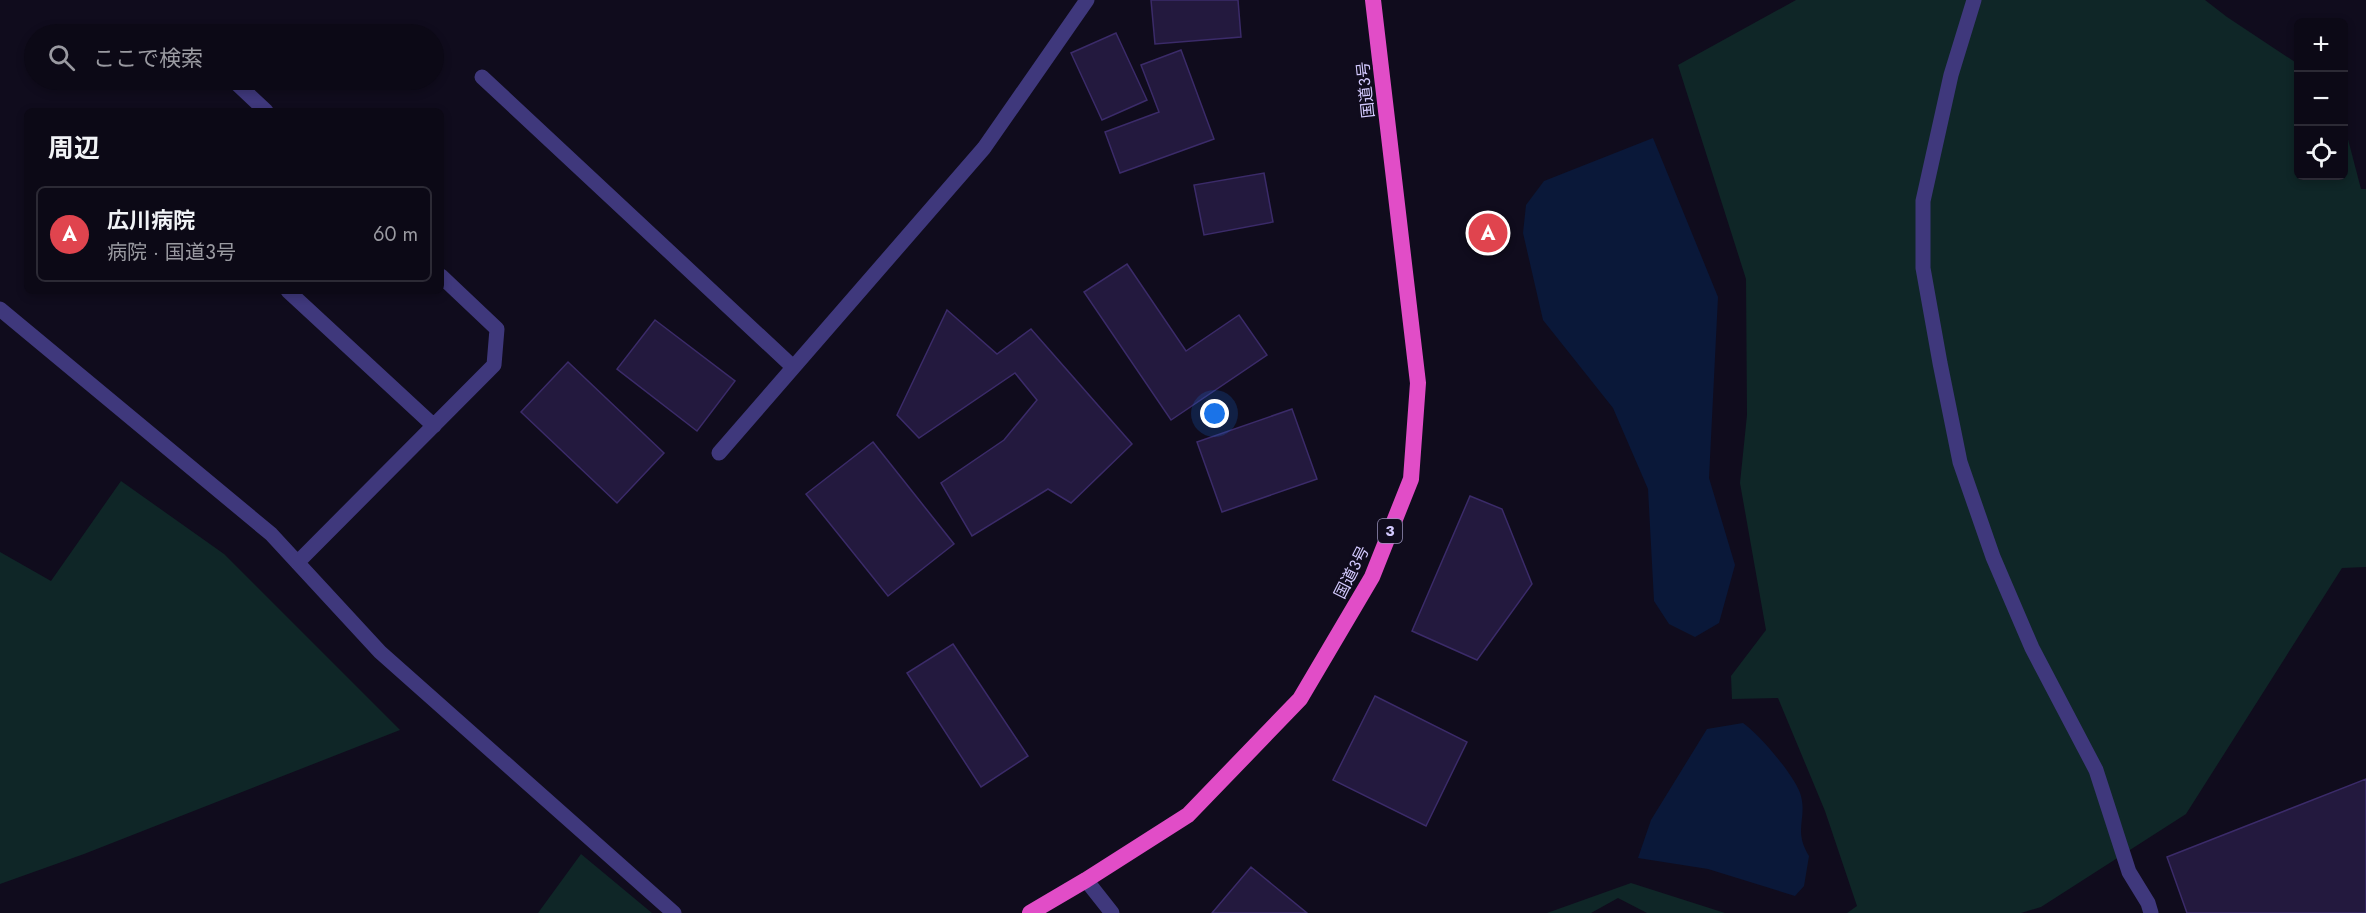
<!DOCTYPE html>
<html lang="ja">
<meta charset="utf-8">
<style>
:root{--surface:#0c0916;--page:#15121f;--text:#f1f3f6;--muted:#9a9aa1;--line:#2c2a35;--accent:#05c8ef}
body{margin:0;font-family:Jost,"Noto Sans JP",sans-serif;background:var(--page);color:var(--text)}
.controls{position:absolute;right:18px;top:18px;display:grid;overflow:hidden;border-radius:9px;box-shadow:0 3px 9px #0003}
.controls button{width:54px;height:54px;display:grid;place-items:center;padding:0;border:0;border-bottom:2px solid var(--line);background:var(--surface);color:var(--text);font:30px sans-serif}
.you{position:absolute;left:1215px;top:414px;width:21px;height:21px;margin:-15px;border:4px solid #fff;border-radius:50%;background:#1a73e8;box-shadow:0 0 0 9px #1a73e833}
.badge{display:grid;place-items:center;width:39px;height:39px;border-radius:50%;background:var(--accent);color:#fff;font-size:20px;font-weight:700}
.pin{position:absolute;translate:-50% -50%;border:3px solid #fff;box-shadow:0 2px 6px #0006}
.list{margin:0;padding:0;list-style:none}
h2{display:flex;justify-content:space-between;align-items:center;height:78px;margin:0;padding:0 24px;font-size:26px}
h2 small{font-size:20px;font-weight:400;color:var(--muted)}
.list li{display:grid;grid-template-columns:39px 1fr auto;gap:18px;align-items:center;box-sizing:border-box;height:96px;margin:0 12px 12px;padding:0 12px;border:2px solid var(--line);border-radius:9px}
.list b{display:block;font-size:22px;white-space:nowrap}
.list p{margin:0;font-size:20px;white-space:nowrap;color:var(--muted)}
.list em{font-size:20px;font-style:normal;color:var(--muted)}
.icon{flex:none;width:33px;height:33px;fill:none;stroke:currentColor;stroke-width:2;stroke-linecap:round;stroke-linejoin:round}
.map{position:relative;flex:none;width:2366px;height:913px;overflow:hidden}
.search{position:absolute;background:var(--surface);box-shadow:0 3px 9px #0003;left:24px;top:24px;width:420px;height:66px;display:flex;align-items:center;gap:15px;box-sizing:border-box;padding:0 21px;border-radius:33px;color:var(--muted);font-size:22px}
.panel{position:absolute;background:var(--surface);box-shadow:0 3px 9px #0003;left:24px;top:108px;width:420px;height:186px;border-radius:9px}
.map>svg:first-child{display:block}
.green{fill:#0f2627}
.water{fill:#0a1839}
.building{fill:#23193e;stroke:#3b2b69;stroke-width:1.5}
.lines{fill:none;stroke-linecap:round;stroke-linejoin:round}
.minor{stroke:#3f387c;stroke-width:15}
.trunk{stroke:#e14dc7;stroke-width:16}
.labels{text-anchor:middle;stroke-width:5;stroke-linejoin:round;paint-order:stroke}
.shield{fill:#100c1d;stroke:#9891ba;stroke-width:1.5}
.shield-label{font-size:15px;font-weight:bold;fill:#d3cafe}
.street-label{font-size:16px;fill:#d3cafe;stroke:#100c1d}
</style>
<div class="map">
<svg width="2366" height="913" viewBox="0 0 2366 913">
<rect width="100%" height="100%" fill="#100c1d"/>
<path class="green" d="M1796 0H2205L2227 17 2298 64V176H2344V124L2361 189H2366V567L2342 568 2186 814 2041 907 2021 913H1847L1857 906 1825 811 1778 698 1732 699 1731 676 1766 630 1740 483 1747 415 1746 279 1678 65Z
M121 481 224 554 400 730 84 854 0 884V552L51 581Z
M581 854 652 913H538Z
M1631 883 1725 913H1647L1618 898 1591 913H1547Z"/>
<path class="water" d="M1653 138 1718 297 1709 478 1735 565 1719 623 1695 637 1669 624 1654 601 1648 489 1613 408 1543 320 1523 233 1526 205 1544 181Z
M1743 723C1759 734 1797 778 1801 796 1807 820 1793 830 1809 856L1804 886 1795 896 1708 869 1638 858 1651 820 1707 729Z"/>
<path class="building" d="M1151 0H1238L1241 37 1155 44Z
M1116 33 1147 100 1102 120 1071 53Z
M1181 50 1214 139 1120 173 1105 132 1159 112 1141 65Z
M1264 173 1273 222 1204 235 1194 185Z
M1127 264 1186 351 1239 315 1267 355 1171 420 1084 292Z
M947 310 997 354 1031 329 1132 444 1071 503 1048 489 972 536 941 483 1004 440 1037 400 1015 373 919 438 897 415Z
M655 320 735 381 697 431 617 369Z
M568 362 664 453 617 503 521 412Z
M1292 409 1317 479 1222 512 1197 442Z
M873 442 954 544 888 596 806 494Z
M1470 496 1502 509 1532 584 1477 660 1412 631Z
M953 644 1028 756 981 787 907 673Z
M1375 696 1467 742 1426 826 1333 780Z
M2366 779V913H2187L2167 857Z
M1251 867 1307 913H1212Z"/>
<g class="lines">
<path class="minor" d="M1974 0 1951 75 1923 201V268L1940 363 1960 462 1993 557 2032 648 2096 770 2129 872 2148 903 2151 913
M482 77 793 367
M233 80 266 111
M288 291 434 426
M0 309 271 534 380 652 674 913
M719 453 984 148 1087 0
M298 562 494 365 497 329 441 276
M1086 880 1112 913"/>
<path class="trunk" d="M1030 913 1086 880 1188 815 1300 699 1372 577 1411 479 1418 383 1373 0"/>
</g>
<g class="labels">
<rect class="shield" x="1378" y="519" width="24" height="24" rx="4.5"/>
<g class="shield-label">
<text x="1390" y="536">3</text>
</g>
<g class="street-label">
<text transform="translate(1365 90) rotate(-96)" y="6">国道3号</text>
<text transform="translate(1351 572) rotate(-63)" y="6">国道3号</text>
</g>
</g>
</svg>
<div class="controls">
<button>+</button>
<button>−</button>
<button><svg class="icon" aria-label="locate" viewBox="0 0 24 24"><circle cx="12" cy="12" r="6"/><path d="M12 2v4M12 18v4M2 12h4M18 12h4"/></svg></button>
</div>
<div class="you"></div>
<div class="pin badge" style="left:1488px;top:233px;background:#e0444e">A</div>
<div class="search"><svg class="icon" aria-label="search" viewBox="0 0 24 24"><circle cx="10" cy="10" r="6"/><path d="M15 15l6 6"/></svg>ここで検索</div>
<section class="panel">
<h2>周辺<small></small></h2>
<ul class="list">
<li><span class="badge" style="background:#e0444e">A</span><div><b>広川病院</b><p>病院 · 国道3号</p></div><em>60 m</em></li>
</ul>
</section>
</div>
